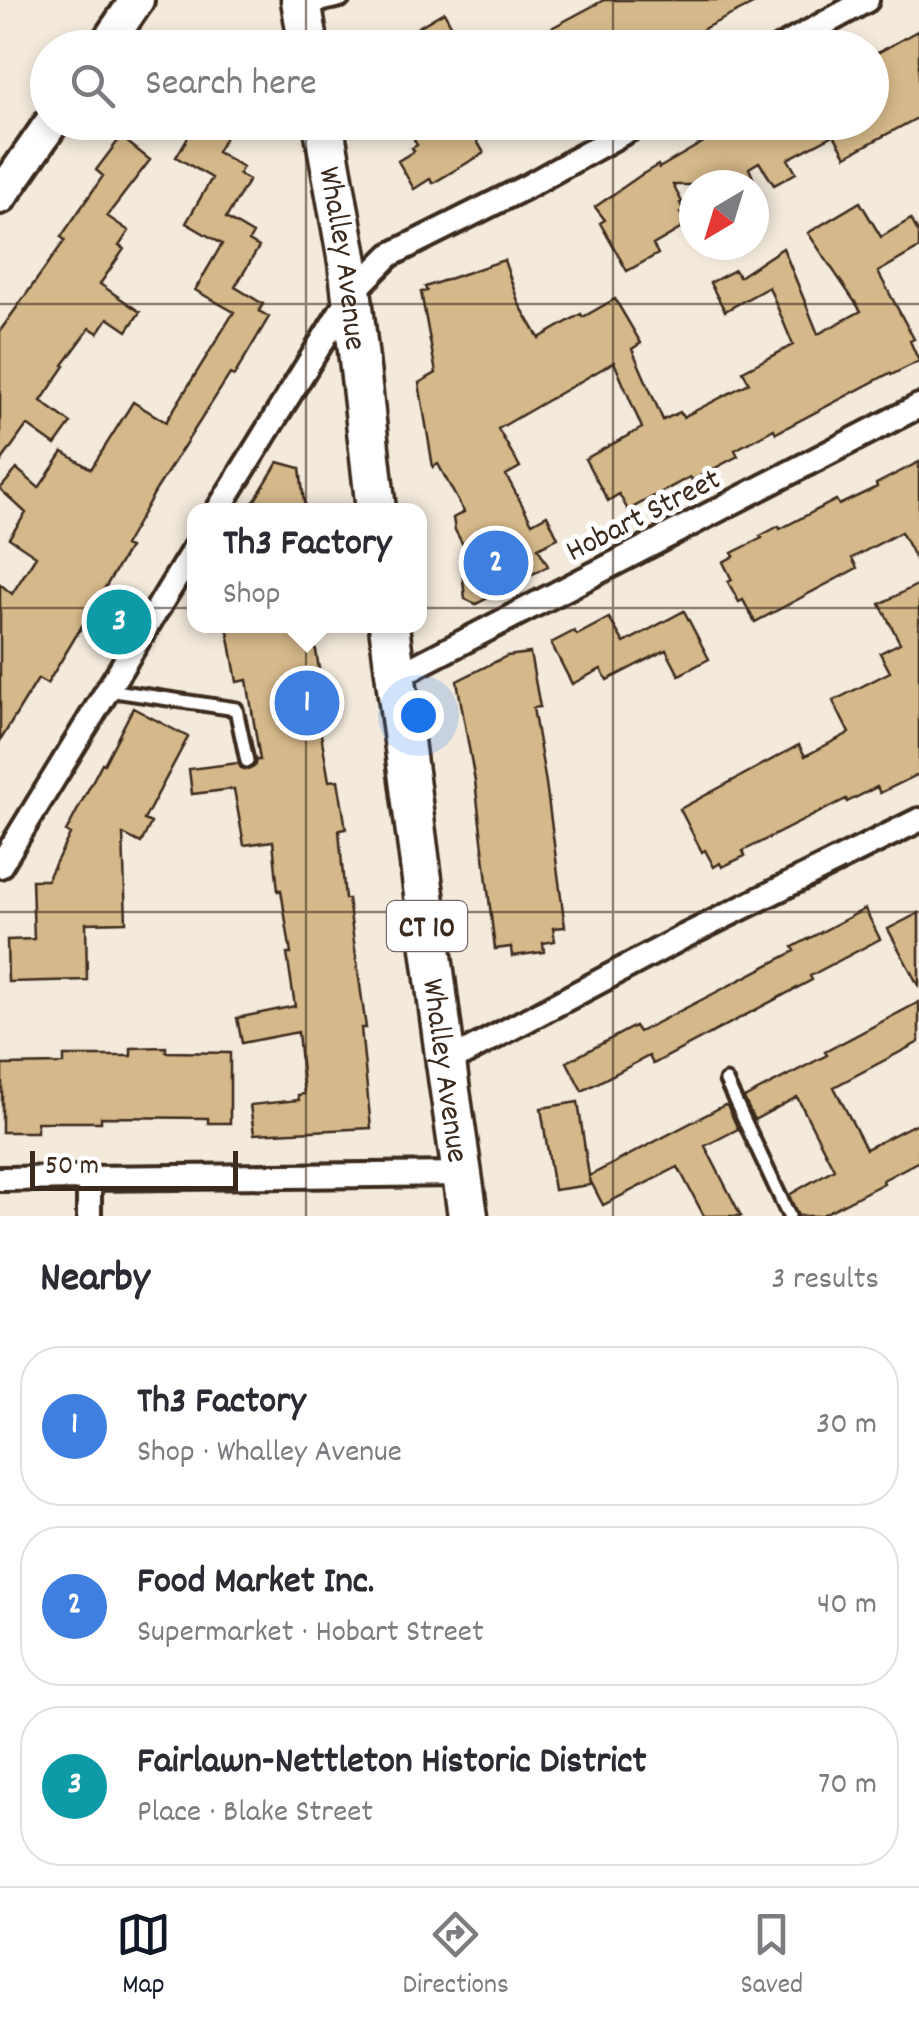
<!DOCTYPE html>
<meta charset="utf-8">
<style>
:root{--surface:#fff;--page:#f7f7f7;--text:#2b2b33;--muted:#7c7c81;--line:#e1e1e2;--accent:#111827}
body{margin:0;font-family:Dekko,sans-serif;background:var(--page);color:var(--text)}
.compass{position:absolute;left:679px;top:170px;width:90px;height:90px;border-radius:50%;background:var(--surface);box-shadow:0 5px 15px #0003;rotate:218deg}
.scale{position:absolute;left:30px;bottom:25px;width:208px;box-sizing:border-box;padding-left:10px;border:5px solid #3b2a1e;border-top:0;font-size:28px;line-height:35px;white-space:nowrap;color:#3b2a1e;-webkit-text-stroke:8px #fff;paint-order:stroke}
.you{position:absolute;left:418px;top:715px;width:35px;height:35px;margin:-25px;border:8px solid #fff;border-radius:50%;background:#1a73e8;box-shadow:0 0 0 15px #1a73e833}
.badge{display:grid;place-items:center;width:65px;height:65px;border-radius:50%;background:var(--accent);color:#fff;font-size:32px;font-weight:700}
.pin{position:absolute;translate:-50% -50%;border:5px solid #fff;box-shadow:0 2px 10px #0006}
.popup{position:absolute;left:187px;top:503px;width:240px;height:130px;box-sizing:border-box;display:grid;place-content:center;border-radius:20px;background:var(--surface);filter:drop-shadow(0 2px 8px #0005);font-size:32px;white-space:nowrap;color:var(--muted)}
.popup b{font-size:38px;color:var(--text)}
.popup::after{content:'';position:absolute;left:50%;top:100%;margin-left:-20px;border:20px solid transparent;border-top-color:var(--surface)}
.list{margin:0;padding:0;list-style:none}
h2{display:flex;justify-content:space-between;align-items:center;height:130px;margin:0;padding:0 40px;font-size:42px}
h2 small{font-size:32px;font-weight:400;color:var(--muted)}
.list li{display:grid;grid-template-columns:65px 1fr auto;gap:30px;align-items:center;box-sizing:border-box;height:160px;margin:0 20px 20px;padding:0 20px;border:2px solid var(--line);border-radius:40px}
.list b{display:block;font-size:38px;white-space:nowrap}
.list p{margin:0;font-size:32px;white-space:nowrap;color:var(--muted)}
.list em{font-size:32px;font-style:normal;color:var(--muted)}
.icon{flex:none;width:55px;height:55px;fill:none;stroke:currentColor;stroke-width:2;stroke-linecap:round;stroke-linejoin:round}
.map{position:relative;flex:none;width:919px;height:1216px;overflow:hidden}
.search{position:absolute;background:var(--surface);box-shadow:0 5px 15px #0003;left:30px;right:30px;top:30px;height:110px;display:flex;align-items:center;gap:25px;box-sizing:border-box;padding:0 35px;border-radius:55px;color:var(--muted);font-size:38px}
.sheet{height:670px;background:var(--surface)}
nav{display:flex;justify-content:space-around;align-items:center;box-sizing:border-box;height:140px;border-top:2px solid var(--line);background:var(--surface);font-size:28px;color:var(--muted)}
nav a{display:grid;justify-items:center;gap:5px}
nav .on{color:var(--accent)}
.map>svg:first-child{display:block}
.building{fill:#d6b98a;stroke:#3b2a1e;stroke-width:2.5}
.lines{fill:none;stroke-linecap:round;stroke-linejoin:round}
.service-casing{stroke:#3b2a1e;stroke-width:19}
.minor-casing{stroke:#3b2a1e;stroke-width:30}
.secondary-casing{stroke:#3b2a1e;stroke-width:40}
.primary-casing{stroke:#3b2a1e;stroke-width:45}
.service{stroke:#fff;stroke-width:11}
.minor{stroke:#fff;stroke-width:22}
.secondary{stroke:#fff;stroke-width:32}
.primary{stroke:#fff;stroke-width:38}
.grid{fill:none;stroke:#3b2a1e;stroke-width:2.5;stroke-opacity:0.55}
.labels{text-anchor:middle;stroke-width:10;stroke-linejoin:round;paint-order:stroke}
.shield{fill:#fff;stroke:#766a62;stroke-width:2.5}
.shield-label{font-size:30px;font-weight:bold;fill:#3b2a1e}
.street-label{font-size:32px;fill:#3b2a1e;stroke:#fff}
</style>
<div class="map">
<svg width="919" height="1216" viewBox="0 0 919 1216">
<rect width="100%" height="100%" fill="#f3eadc"/>
<filter id="ink" filterUnits="userSpaceOnUse"><feTurbulence type="fractalNoise" baseFrequency=".01" numOctaves="2"/><feDisplacementMap in="SourceGraphic" scale="20" xChannelSelector="R" yChannelSelector="G"/><feConvolveMatrix kernelMatrix="1 2 1 2 8 2 1 2 1" color-interpolation-filters="sRGB"/></filter>
<g filter="url(#ink)">
<path class="building" d="M604 0H761L707 27 681 43 677 48H514Z
M444 12 464 48H383Z
M919 30V117L846 156 834 135 788 159 796 173 774 185 759 162 749 168 756 185H673L682 202 680 203 684 211 680 213 687 225 653 245 658 254 627 271 600 223 605 220 595 207 641 175 658 165 659 168 738 122H872V56Z
M197 122H234L217 152 243 167 239 174 249 180 226 218 253 234 249 241 259 247 235 287 263 304 259 311 269 317 234 376 230 374 156 490 124 546 129 548 47 684 38 679 0 741V584L12 594 36 556 9 538 26 513 0 489 17 469 39 488 63 452 91 469 133 402 166 422 234 312 195 290 222 244 186 223 212 178 176 157Z
M404 122H466L484 153 433 183 430 179 414 189 398 161 414 151 412 148 417 145Z
M121 137 150 160 107 216 129 231 119 246 124 249 100 284 140 312 127 331 108 318 98 333 90 328 63 365 65 366 41 401 71 423 55 445 27 425 0 463V331L65 240 61 237 103 176 96 170Z
M860 202 881 237 911 219 919 234V248L878 272 914 339 910 341 919 361 891 375 890 373 776 433 774 429 735 450 738 456 692 480 690 477 628 510 619 494 608 501 585 459 642 428 614 362 498 429 520 467 506 475 532 523 547 515 558 538 538 548 548 566 519 581 517 577 518 582 476 604 465 599 461 560 469 556 455 530 453 518 464 512 438 464 433 467 419 383 436 373 421 292 427 291 425 287 504 260 519 304 539 338 581 314 583 317 615 299 641 343 632 349 663 420 680 412 683 417 749 383 743 371 793 345 769 287 725 311 710 283 735 270 739 277 783 248 818 334 861 311 808 233Z
M278 462 300 468 305 510H249Z
M919 462V566L901 532 852 558 857 568 755 622 743 600 739 602 728 582 732 580 723 562 734 556 732 553 762 538 760 536 779 526 780 529 836 500 839 505 877 487 876 484Z
M919 584V774L880 793 877 787 847 802 846 799 743 851 745 856 722 867 720 863 714 867 705 850 702 852 680 809 799 745 805 756 849 733 833 701 890 672 880 653 900 643 880 604Z
M684 611 709 659 679 675 666 650 607 680 601 669 572 684 551 643 574 631 577 635 609 618 624 643Z
M227 626H312L319 669 310 670 329 781 338 780 346 829 339 830 345 899H348L366 1028H361L371 1128 254 1134 250 1105 299 1100 298 1095 304 1094 298 1032 242 1043 237 1018 295 1006 287 954H291L281 890 278 891 273 841 244 845 234 789 192 794 189 769 238 763 241 768 248 770 254 767 256 760H260L247 680 237 682Z
M530 653 540 707 533 708 546 783 565 927 553 928 555 941 543 943 544 952 512 956 511 947 495 949 475 781 457 681 507 656Z
M133 708 188 737 144 820 151 823 141 843 123 834 126 922 86 923 87 980 8 982 7 940 34 939 32 880H47L70 834 66 832 102 763 104 764Z
M865 909 880 939 810 976 812 980 653 1064 649 1056 582 1091 567 1062 635 1026 639 1032 709 996 795 951 793 947Z
M919 913V987L888 929Z
M919 1002V1042L834 1087 866 1149 919 1122V1161L883 1180 884 1183 820 1216H798L789 1195 834 1169 797 1097 754 1120 744 1098 827 1055 825 1052Z
M166 1047V1052L230 1053V1123H208V1118L101 1117V1122H37V1132H2V1065L64 1064V1056H131V1048Z
M578 1102 589 1176 725 1105 728 1107 738 1129 705 1146 741 1216H704L678 1167 603 1205 589 1178 590 1185 554 1190 541 1108Z"/>
<g class="lines">
<defs>
<path id="service" d="M308 8 343 0
M108 690 236 709 247 761
M726 1081 789 1216"/>
<path id="minor" d="M780 48 867 0
M218 510 352 293 390 255 526 187 643 122
M395 677 919 406
M0 866 194 549
M446 1063 681 938 919 820
M89 1177V1216
M0 1179 463 1174"/>
<path id="secondary" d="M104 48 137 0
M0 197 52 122"/>
<g id="primary">
<path d="M301 0 309 48"/>
<path id="s1" d="M323 122 348 262 376 510"/>
<path id="s2" d="M389 626 446 1063 468 1216"/>
</g>
</defs>
<use href="#service" class="service-casing"/>
<use href="#minor" class="minor-casing"/>
<use href="#secondary" class="secondary-casing"/>
<use href="#primary" class="primary-casing"/>
<use href="#service" class="service"/>
<use href="#minor" class="minor"/>
<use href="#secondary" class="secondary"/>
<use href="#primary" class="primary"/>
</g>
</g>
<path class="grid" d="M306 0V48M613 0V48M306 122V1216M613 122V1216M0 304H919M0 608H919M0 912H919"/>
<g class="labels">
<rect class="shield" x="387" y="901" width="80" height="50" rx="8"/>
<g class="shield-label">
<text x="427" y="936">CT 10</text>
</g>
<g class="street-label">
<text dy="11" stroke="none"><textPath href="#s1" startOffset="138">Whalley Avenue</textPath></text>
<text transform="translate(642 513) rotate(-27)" y="11">Hobart Street</text>
<text dy="11" stroke="none"><textPath href="#s2" startOffset="448">Whalley Avenue</textPath></text>
</g>
</g>
</svg>
<svg class="compass" viewBox="-18 -18 36 36"><path d="M0-13l5 13h-10z" fill="#e53935"/><path d="M0 13l5-13h-10z" fill="#7c7c81"/></svg>
<div class="scale">50 m</div>
<div class="you"></div>
<div class="pin badge" style="left:307px;top:703px;background:#3f7fe0">1</div>
<div class="popup"><b>Th3 Factory</b>Shop</div>
<div class="pin badge" style="left:496px;top:563px;background:#3f7fe0">2</div>
<div class="pin badge" style="left:119px;top:622px;background:#0f9aa8">3</div>
<div class="search"><svg class="icon" aria-label="search" viewBox="0 0 24 24"><circle cx="10" cy="10" r="6"/><path d="M15 15l6 6"/></svg>Search here</div>
</div>
<section class="sheet">
<h2>Nearby<small>3 results</small></h2>
<ul class="list">
<li><span class="badge" style="background:#3f7fe0">1</span><div><b>Th3 Factory</b><p>Shop · Whalley Avenue</p></div><em>30 m</em></li>
<li><span class="badge" style="background:#3f7fe0">2</span><div><b>Food Market Inc.</b><p>Supermarket · Hobart Street</p></div><em>40 m</em></li>
<li><span class="badge" style="background:#0f9aa8">3</span><div><b>Fairlawn-Nettleton Historic District</b><p>Place · Blake Street</p></div><em>70 m</em></li>
</ul>
</section>
<nav>
<a class="on"><svg class="icon" aria-label="map" viewBox="0 0 24 24"><path d="M3 6l6-2 6 2 6-2v14l-6 2-6-2-6 2zM9 4v14M15 6v14"/></svg>Map</a>
<a><svg class="icon" aria-label="directions" viewBox="0 0 24 24"><path d="M12 3l9 9-9 9-9-9zM9 14v-3h6M13 9l2 2-2 2"/></svg>Directions</a>
<a><svg class="icon" aria-label="saved" viewBox="0 0 24 24"><path d="M7 4h10v16l-5-4-5 4z"/></svg>Saved</a>
</nav>
